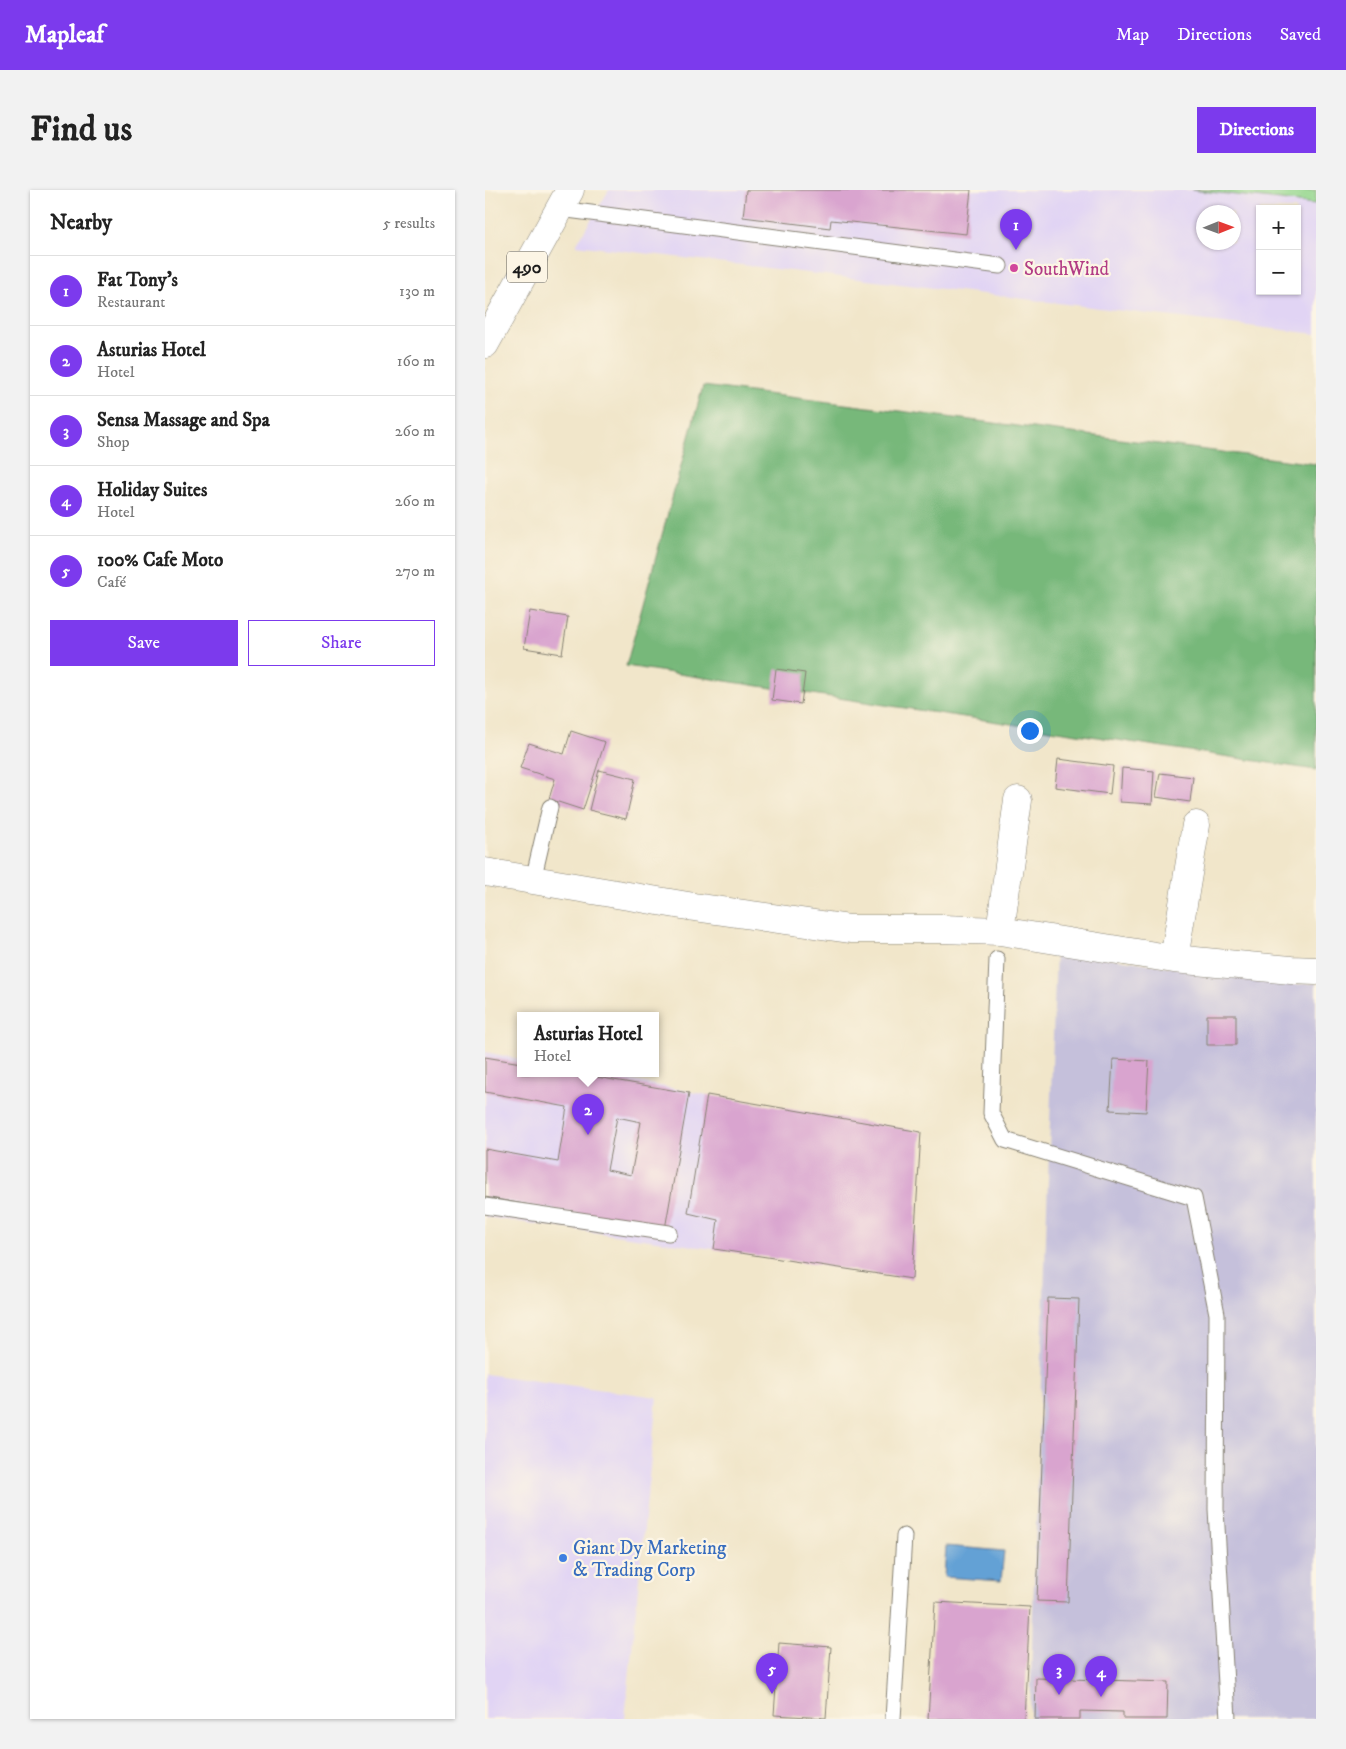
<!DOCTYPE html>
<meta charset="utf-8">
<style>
:root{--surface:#fff;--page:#f2f2f2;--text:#222;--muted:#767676;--line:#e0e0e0;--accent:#7c3aed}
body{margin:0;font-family:"IM FELL DW Pica",serif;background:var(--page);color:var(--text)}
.controls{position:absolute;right:15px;top:15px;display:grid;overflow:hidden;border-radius:0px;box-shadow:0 1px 4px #0004}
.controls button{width:45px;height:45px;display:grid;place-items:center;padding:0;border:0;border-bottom:1px solid var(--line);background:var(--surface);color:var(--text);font:25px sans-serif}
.compass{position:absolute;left:711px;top:15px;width:45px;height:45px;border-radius:50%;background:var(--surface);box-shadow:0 1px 4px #0004;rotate:89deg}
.you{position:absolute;left:544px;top:540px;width:18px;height:18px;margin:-12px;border:4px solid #fff;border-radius:50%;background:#1a73e8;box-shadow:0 0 0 8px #1a73e833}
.badge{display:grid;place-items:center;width:32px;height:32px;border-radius:50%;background:var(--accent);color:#fff;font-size:16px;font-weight:700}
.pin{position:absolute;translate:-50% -41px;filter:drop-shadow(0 1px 2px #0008)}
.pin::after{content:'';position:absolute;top:26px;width:18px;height:15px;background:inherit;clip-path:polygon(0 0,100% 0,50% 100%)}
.popup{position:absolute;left:32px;top:822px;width:142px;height:65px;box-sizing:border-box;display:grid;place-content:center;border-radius:0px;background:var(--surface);filter:drop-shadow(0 1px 4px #0005);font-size:16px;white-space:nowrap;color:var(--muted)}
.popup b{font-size:19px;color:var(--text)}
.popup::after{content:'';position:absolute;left:50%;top:100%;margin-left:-10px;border:10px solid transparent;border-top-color:var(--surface)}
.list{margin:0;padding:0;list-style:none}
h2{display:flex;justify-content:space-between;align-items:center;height:65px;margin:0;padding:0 20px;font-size:21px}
h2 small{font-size:16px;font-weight:400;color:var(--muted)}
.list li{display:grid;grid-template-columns:32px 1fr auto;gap:15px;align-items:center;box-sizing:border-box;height:70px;padding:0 20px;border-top:1px solid var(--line)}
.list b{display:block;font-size:19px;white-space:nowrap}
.list p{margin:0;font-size:16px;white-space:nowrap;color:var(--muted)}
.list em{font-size:16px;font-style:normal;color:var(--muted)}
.actions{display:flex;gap:10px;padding:15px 20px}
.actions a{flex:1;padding:11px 0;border:1px solid var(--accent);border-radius:0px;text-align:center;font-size:18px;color:var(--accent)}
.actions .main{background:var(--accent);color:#fff}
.map{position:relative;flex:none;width:831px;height:1529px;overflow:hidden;border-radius:0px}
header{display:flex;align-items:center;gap:30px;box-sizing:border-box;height:70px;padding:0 25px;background:var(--accent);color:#fff}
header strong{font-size:24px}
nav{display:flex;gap:28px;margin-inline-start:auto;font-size:18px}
.intro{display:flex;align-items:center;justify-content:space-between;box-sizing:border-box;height:120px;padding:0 30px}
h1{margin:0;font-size:35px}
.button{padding:12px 22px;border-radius:0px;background:var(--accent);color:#fff;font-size:18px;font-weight:700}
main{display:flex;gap:30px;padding:0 30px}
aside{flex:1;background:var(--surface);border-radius:0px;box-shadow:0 1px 4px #0004}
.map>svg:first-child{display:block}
.built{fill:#e1d4f4;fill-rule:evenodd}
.industrial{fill:#c5c0db}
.green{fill:#94d78f;stroke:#587a56}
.forest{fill:#77b87a;stroke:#4a6a4b}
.water{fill:#64a1d5;stroke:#405e78}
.building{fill:#d9a4cf;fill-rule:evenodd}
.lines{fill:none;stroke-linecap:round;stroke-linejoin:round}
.lane-casing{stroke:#868173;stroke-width:17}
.street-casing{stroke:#868173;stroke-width:29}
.primary-casing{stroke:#868173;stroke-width:29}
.lane{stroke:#fff;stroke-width:15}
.street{stroke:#fff;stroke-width:28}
.primary{stroke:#fff;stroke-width:28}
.hotel-dot{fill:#d1479c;stroke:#fcf5e5;stroke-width:2}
.shop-dot{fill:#3f7fe0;stroke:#fcf5e5;stroke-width:2}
.labels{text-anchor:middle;stroke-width:4.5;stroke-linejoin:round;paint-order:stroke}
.shield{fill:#fcf5e5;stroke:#5f5d58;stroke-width:1}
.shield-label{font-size:18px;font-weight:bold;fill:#1c1c1c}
.hotel-label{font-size:19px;fill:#b23c85;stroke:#fcf5e5;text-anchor:start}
.shop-label{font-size:19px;fill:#366cbe;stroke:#fcf5e5;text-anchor:start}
</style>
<header>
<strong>Mapleaf</strong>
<nav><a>Map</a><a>Directions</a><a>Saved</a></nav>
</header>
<div class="intro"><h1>Find us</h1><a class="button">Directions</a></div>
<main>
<aside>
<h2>Nearby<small>5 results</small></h2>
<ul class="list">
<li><span class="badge">1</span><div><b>Fat Tony’s</b><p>Restaurant</p></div><em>130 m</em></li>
<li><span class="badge">2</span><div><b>Asturias Hotel</b><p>Hotel</p></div><em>160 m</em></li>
<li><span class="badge">3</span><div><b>Sensa Massage and Spa</b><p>Shop</p></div><em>260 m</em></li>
<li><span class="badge">4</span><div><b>Holiday Suites</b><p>Hotel</p></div><em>260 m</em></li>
<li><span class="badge">5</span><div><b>100% Cafe Moto</b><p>Café</p></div><em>270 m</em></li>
</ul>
<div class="actions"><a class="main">Save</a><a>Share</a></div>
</aside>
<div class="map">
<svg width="831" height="1529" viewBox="0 0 831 1529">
<rect width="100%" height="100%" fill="#fcf5e5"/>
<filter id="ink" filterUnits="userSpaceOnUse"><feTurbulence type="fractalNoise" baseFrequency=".02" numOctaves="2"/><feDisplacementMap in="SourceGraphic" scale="10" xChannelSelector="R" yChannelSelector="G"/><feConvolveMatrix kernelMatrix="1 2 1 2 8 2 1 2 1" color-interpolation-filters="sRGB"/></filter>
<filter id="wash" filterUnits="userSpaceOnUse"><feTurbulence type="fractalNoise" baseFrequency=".0096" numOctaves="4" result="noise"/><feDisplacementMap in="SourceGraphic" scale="20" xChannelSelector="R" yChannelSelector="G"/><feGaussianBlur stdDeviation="1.12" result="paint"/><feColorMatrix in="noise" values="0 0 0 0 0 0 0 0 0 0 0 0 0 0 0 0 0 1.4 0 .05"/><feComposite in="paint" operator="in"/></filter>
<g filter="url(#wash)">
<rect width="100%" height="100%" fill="#f1e6ca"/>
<path class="built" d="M124 0H707L831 14V144L91 55ZM775 19H812V101H775ZM718 22H748V52H718Z
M0 862 35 869 36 884H113L222 905 436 942 427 1089 229 1059 0 1027Z
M0 1184 172 1207 140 1529H0Z"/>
<path class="industrial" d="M571 760 806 795 831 793V1529H545L548 1420Z"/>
<path class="green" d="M707 0H831V14Z"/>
<path class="forest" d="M218 196 831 274V580L141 476Z"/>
<path class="water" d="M461 1356 519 1361 516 1391 459 1387Z"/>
<g id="blocks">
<path class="building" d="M261 0H486L481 44 346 30 345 38 258 27Z
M45 421 83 427 77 464 39 458Z
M291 479 320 483 316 514 287 510Z
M86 541 120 552 98 620 64 609 70 589 35 578 44 553 79 564Z
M573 569 628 576 625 604 570 597Z
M637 578 669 581 667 614 635 612Z
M114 580 150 589 141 629 104 620Z
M675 583 708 587 705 612 671 607Z
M722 825H751V855H722Z
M0 867 36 873V884H94L204 903 180 1039 0 1007V959L73 972 82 917 0 902ZM132 927 156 932 146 985 122 980Z
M628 869 664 871 661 922 625 920Z
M222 905 436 942 427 1089 229 1059 233 1030 203 1023Z
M563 1108 594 1109 583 1412 552 1411Z
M450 1412 545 1417 539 1529H443Z
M294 1453 346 1457 341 1528 289 1525Z
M551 1488 683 1492 682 1529H638V1522L595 1521V1529H550Z"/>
</g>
</g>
<g filter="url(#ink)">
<use href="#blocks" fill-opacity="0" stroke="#868173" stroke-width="1"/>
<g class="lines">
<defs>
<path id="lane" d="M75 19 515 76
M48 690 65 617
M512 769 506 923 520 950 709 1008 732 1124 731 1319 743 1529
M0 1016 184 1043
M408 1529 419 1346"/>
<path id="street" d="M0 682 209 717 365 739H457L515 741 689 769 806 780 831 781
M515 741 533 610
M689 769 711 635"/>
<path id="primary" d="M0 154 85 0"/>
</defs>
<use href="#lane" class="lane-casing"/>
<use href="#street" class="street-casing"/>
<use href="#primary" class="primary-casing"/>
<use href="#lane" class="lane"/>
<use href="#street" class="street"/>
<use href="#primary" class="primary"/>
</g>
</g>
<circle class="hotel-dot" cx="529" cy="78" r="5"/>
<circle class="shop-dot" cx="78" cy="1368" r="5"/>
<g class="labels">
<rect class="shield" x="22" y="61.5" width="40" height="31" rx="4"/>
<g class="shield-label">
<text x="42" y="83">490</text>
</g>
<g class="hotel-label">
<text x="539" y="85">SouthWind</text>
</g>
<g class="shop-label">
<text x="88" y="1364">Giant Dy Marketing<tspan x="88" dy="22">&amp; Trading Corp</tspan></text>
</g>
</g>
</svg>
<div class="controls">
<button>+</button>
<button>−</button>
</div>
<svg class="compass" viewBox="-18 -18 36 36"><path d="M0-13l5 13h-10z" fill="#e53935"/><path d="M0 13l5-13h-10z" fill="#767676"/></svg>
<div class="you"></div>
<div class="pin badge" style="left:531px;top:60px">1</div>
<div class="pin badge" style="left:103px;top:945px">2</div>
<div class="popup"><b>Asturias Hotel</b>Hotel</div>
<div class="pin badge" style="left:574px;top:1505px">3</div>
<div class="pin badge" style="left:616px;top:1507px">4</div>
<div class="pin badge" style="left:287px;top:1504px">5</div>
</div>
</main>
